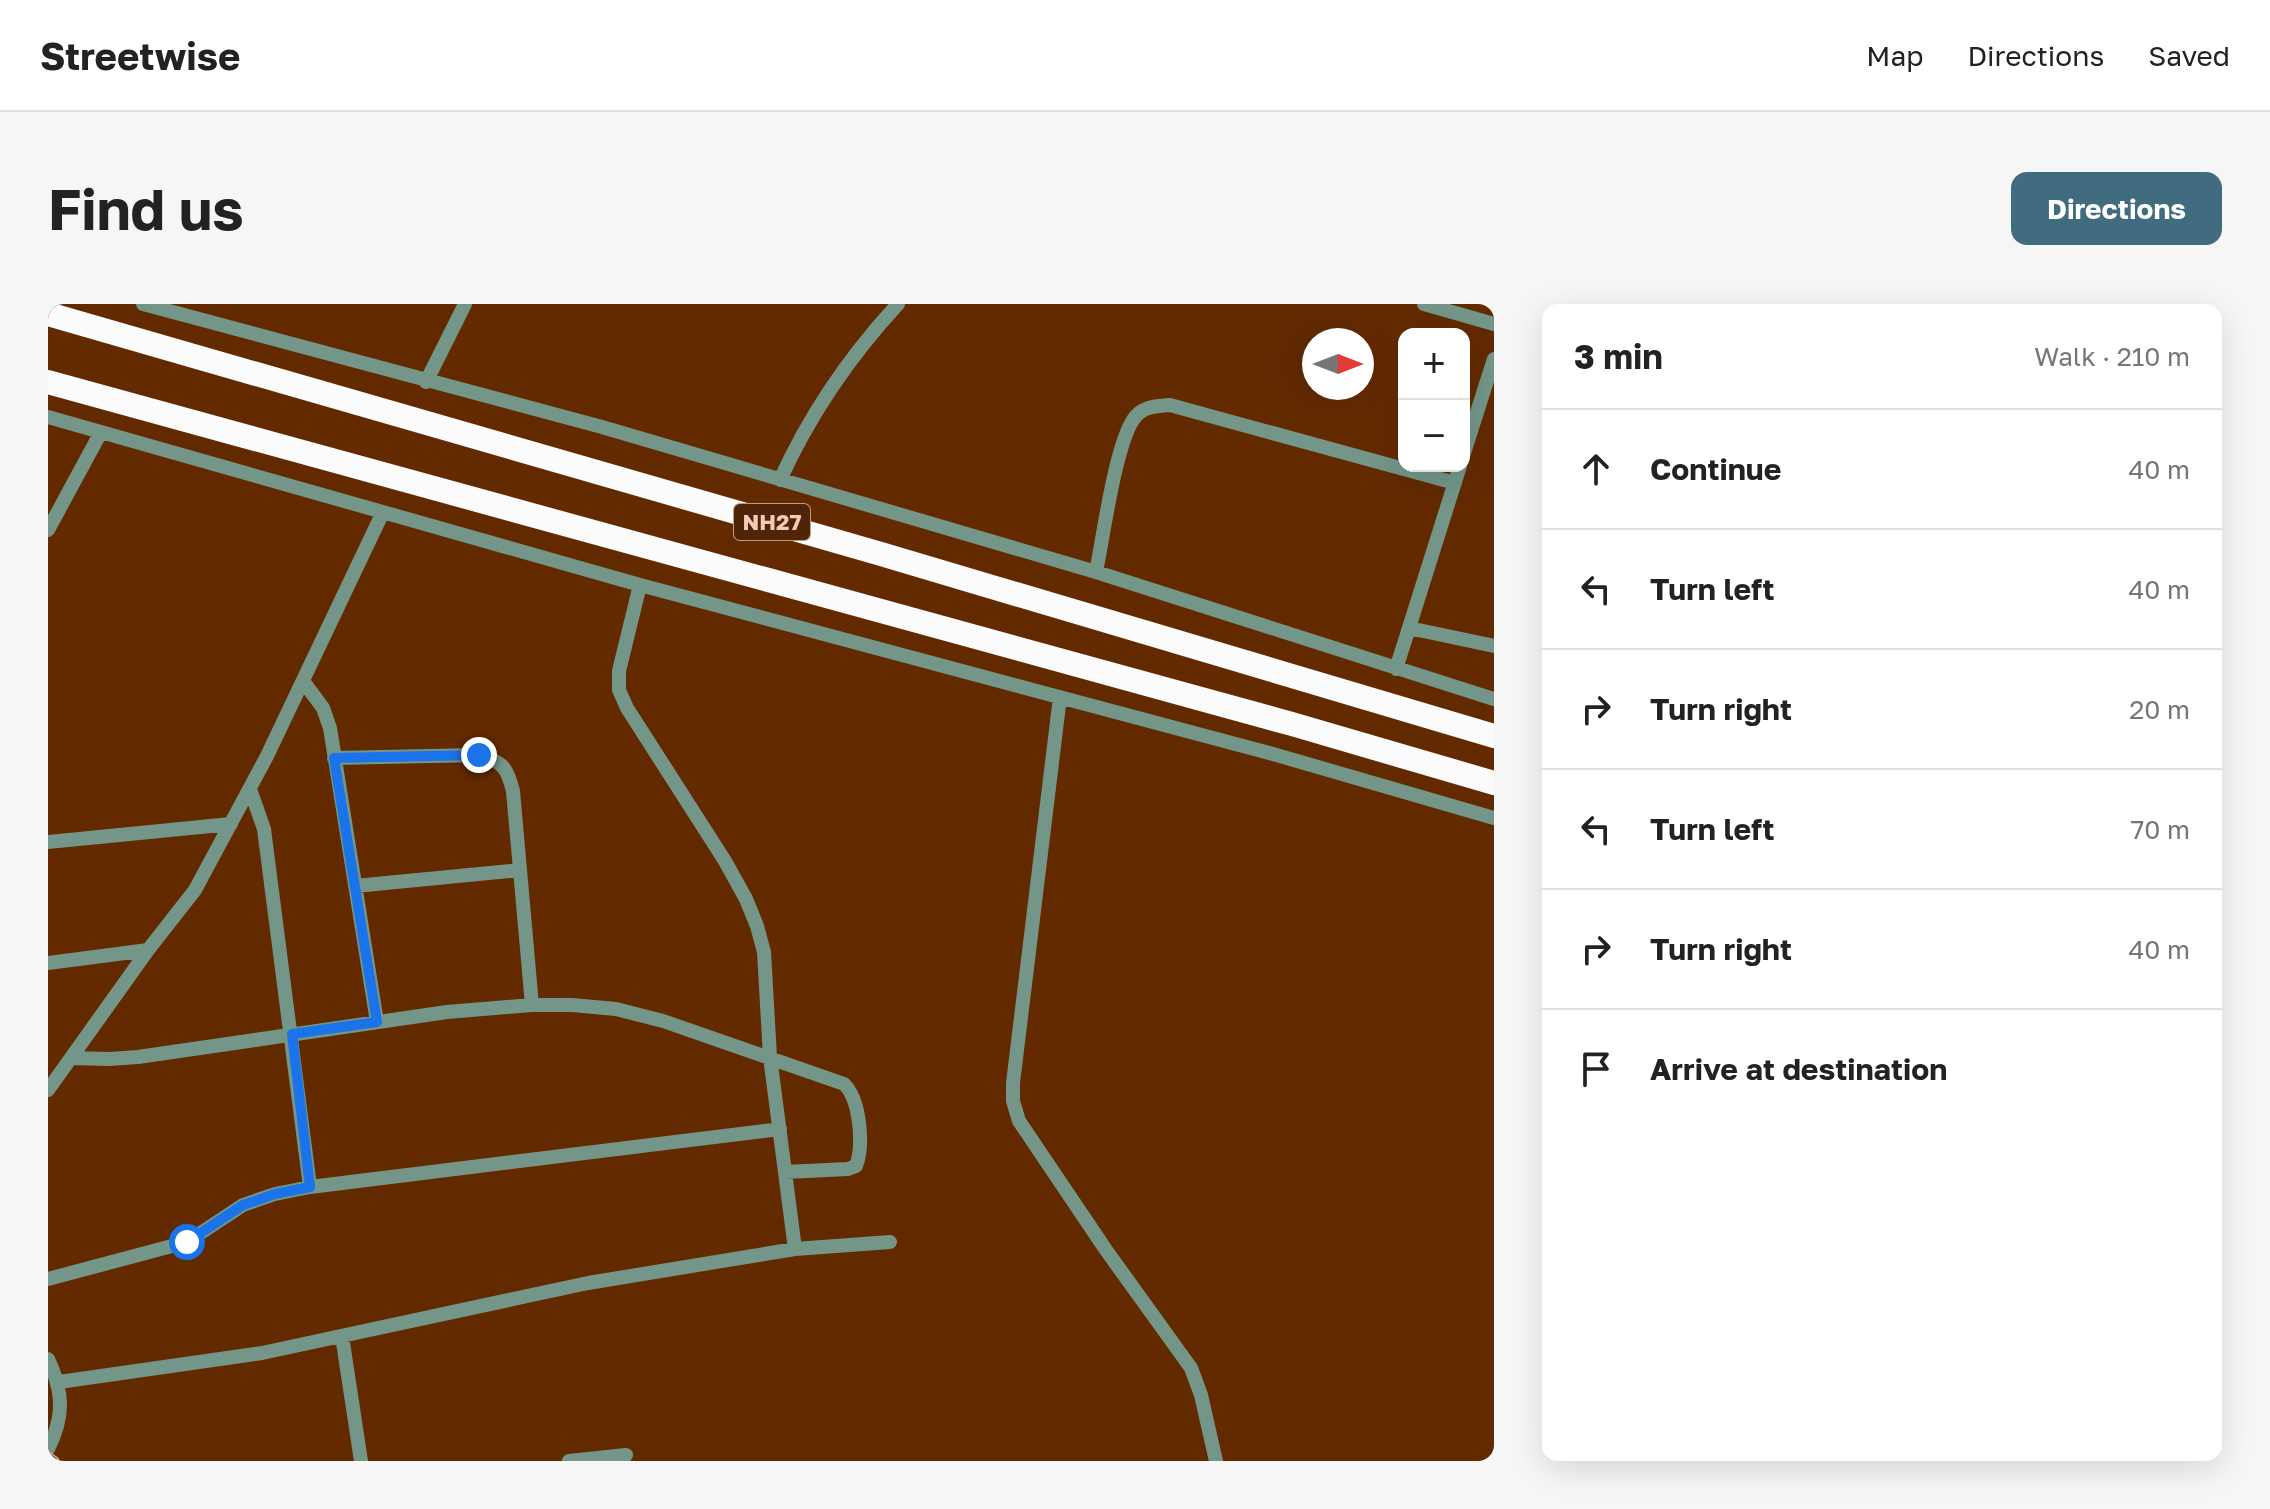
<!DOCTYPE html>
<meta charset="utf-8">
<style>
:root{--surface:#fff;--page:#f6f6f6;--text:#222;--muted:#767676;--line:#e0e0e0;--accent:#416b7e}
body{margin:0;font-family:"Golos Text",sans-serif;background:var(--page);color:var(--text)}
.controls{position:absolute;right:24px;top:24px;display:grid;overflow:hidden;border-radius:16px;box-shadow:0 8px 32px #0002}
.controls button{width:72px;height:72px;display:grid;place-items:center;padding:0;border:0;border-bottom:2px solid var(--line);background:var(--surface);color:var(--text);font:40px sans-serif}
.compass{position:absolute;left:1254px;top:24px;width:72px;height:72px;border-radius:50%;background:var(--surface);box-shadow:0 8px 32px #0002;rotate:90deg}
.stop{position:absolute;width:24px;height:24px;margin:-18px;border:6px solid #1a73e8;border-radius:50%;background:#fff}
.stop.end{background:#1a73e8;border-color:#fff;box-shadow:0 2px 8px #0008}
.list{margin:0;padding:0;list-style:none}
h2{display:flex;justify-content:space-between;align-items:center;height:104px;margin:0;padding:0 32px;font-size:34px}
h2 small{font-size:26px;font-weight:400;color:var(--muted)}
.list li{display:grid;grid-template-columns:52px 1fr auto;gap:24px;align-items:center;box-sizing:border-box;height:120px;padding:0 32px;border-top:2px solid var(--line)}
.list b{display:block;font-size:30px;white-space:nowrap}
.list em{font-size:26px;font-style:normal;color:var(--muted)}
.icon{flex:none;width:44px;height:44px;fill:none;stroke:currentColor;stroke-width:2;stroke-linecap:round;stroke-linejoin:round}
.map{position:relative;flex:none;width:1446px;height:1157px;overflow:hidden;border-radius:16px}
header{display:flex;align-items:center;gap:48px;box-sizing:border-box;height:112px;padding:0 40px;background:var(--surface);border-bottom:2px solid var(--line)}
header strong{font-size:38px}
nav{display:flex;gap:44px;margin-inline-start:auto;font-size:28px}
.intro{display:flex;align-items:center;justify-content:space-between;box-sizing:border-box;height:192px;padding:0 48px}
h1{margin:0;font-size:56px}
.button{padding:20px 36px;border-radius:16px;background:var(--accent);color:#fff;font-size:28px;font-weight:700}
main{display:flex;gap:48px;padding:0 48px}
aside{flex:1;background:var(--surface);border-radius:16px;box-shadow:0 8px 32px #0002}
.map>svg:first-child{display:block}
.lines{fill:none;stroke-linecap:round;stroke-linejoin:round}
.minor{stroke:#739689;stroke-width:14}
.highway{stroke:#fbfbfb;stroke-width:24}
.rail-casing{stroke:#d8b09a;stroke-width:9}
.rail{stroke:#502406;stroke-width:6;stroke-dasharray:18;stroke-linecap:butt}
.route{stroke:#1a73e8;stroke-width:10}
.labels{text-anchor:middle;stroke-width:6;stroke-linejoin:round;paint-order:stroke}
.shield{fill:#502406;stroke:#c09a83;stroke-width:2}
.shield-label{font-size:22px;font-weight:bold;fill:#f0ccb9}
</style>
<header>
<strong>Streetwise</strong>
<nav><a>Map</a><a>Directions</a><a>Saved</a></nav>
</header>
<div class="intro"><h1>Find us</h1><a class="button">Directions</a></div>
<main>
<div class="map">
<svg width="1446" height="1157" viewBox="0 0 1446 1157">
<rect width="100%" height="100%" fill="#632a00"/>
<g class="lines">
<path class="minor" d="M95 0 554 123 1048 268 1446 395
M1376 0 1446 20
M378 78 417 0
M0 113 592 281 1225 450 1446 514
M1416 149 1446 55
M732 176C762 110 801 53 850 0
M0 226 53 128
M1048 268C1055 235 1068 134 1088 112 1097 102 1110 102 1122 101L1407 179
M592 281 571 367V386L579 404 677 557 698 595 709 622 716 648 722 753 747 945
M1361 324 1446 342
M1348 365 1412 162
M255 377 275 404 282 424 329 718
M1012 393 965 779V797L971 817 1058 946 1143 1064 1153 1091 1168 1157
M286 454 431 451C455 458 459 463 465 487L484 701
M202 485 216 525 262 883
M0 538 183 520
M307 582 472 566
M0 659 100 646
M23 754 61 755 90 753 399 708 484 701H524L568 705 615 717 796 780C812 795 816 841 808 862L800 865 737 868
M0 786 100 646 147 586 219 452 335 208
M0 975 139 938 195 901 227 890 262 883 732 825
M294 1032 313 1157
M0 1055C15 1087 17 1112 0 1145
M11 1078 214 1049 540 979 747 945 842 938
M521 1157 578 1151"/>
<path class="highway" d="M0 10 833 250 1446 432
M0 78 1244 420 1446 479"/>
<defs>
<path id="rail" d="M0 1152 7 1157"/>
</defs>
<use href="#rail" class="rail-casing"/>
<use href="#rail" class="rail"/>
</g>
<g class="lines">
<path class="route" d="M139 938 195 901 227 890 262 883 244 730 329 718 286 454 431 451"/>
</g>
<g class="labels">
<rect class="shield" x="686" y="200" width="76" height="36" rx="6"/>
<g class="shield-label">
<text x="724" y="226">NH27</text>
</g>
</g>
</svg>
<div class="controls">
<button>+</button>
<button>−</button>
</div>
<svg class="compass" viewBox="-18 -18 36 36"><path d="M0-13l5 13h-10z" fill="#e53935"/><path d="M0 13l5-13h-10z" fill="#767676"/></svg>
<div class="stop" style="left:139px;top:938px"></div>
<div class="stop end" style="left:431px;top:451px"></div>
</div>
<aside>
<h2>3 min<small>Walk · 210 m</small></h2>
<ul class="list">
<li><svg class="icon" aria-label="ahead" viewBox="0 0 24 24"><path d="M12 20V5M6 11l6-6 6 6"/></svg><div><b>Continue</b></div><em>40 m</em></li>
<li><svg class="icon" aria-label="left" viewBox="0 0 24 24"><path d="M17 20v-9H6M10 6l-5 5 5 5"/></svg><div><b>Turn left</b></div><em>40 m</em></li>
<li><svg class="icon" aria-label="right" viewBox="0 0 24 24"><path d="M7 20v-9h11M14 6l5 5-5 5"/></svg><div><b>Turn right</b></div><em>20 m</em></li>
<li><svg class="icon" aria-label="left" viewBox="0 0 24 24"><path d="M17 20v-9H6M10 6l-5 5 5 5"/></svg><div><b>Turn left</b></div><em>70 m</em></li>
<li><svg class="icon" aria-label="right" viewBox="0 0 24 24"><path d="M7 20v-9h11M14 6l5 5-5 5"/></svg><div><b>Turn right</b></div><em>40 m</em></li>
<li><svg class="icon" aria-label="arrive" viewBox="0 0 24 24"><path d="M6 21V4h12l-3 4 3 4H6"/></svg><div><b>Arrive at destination</b></div></li>
</ul>
</aside>
</main>
